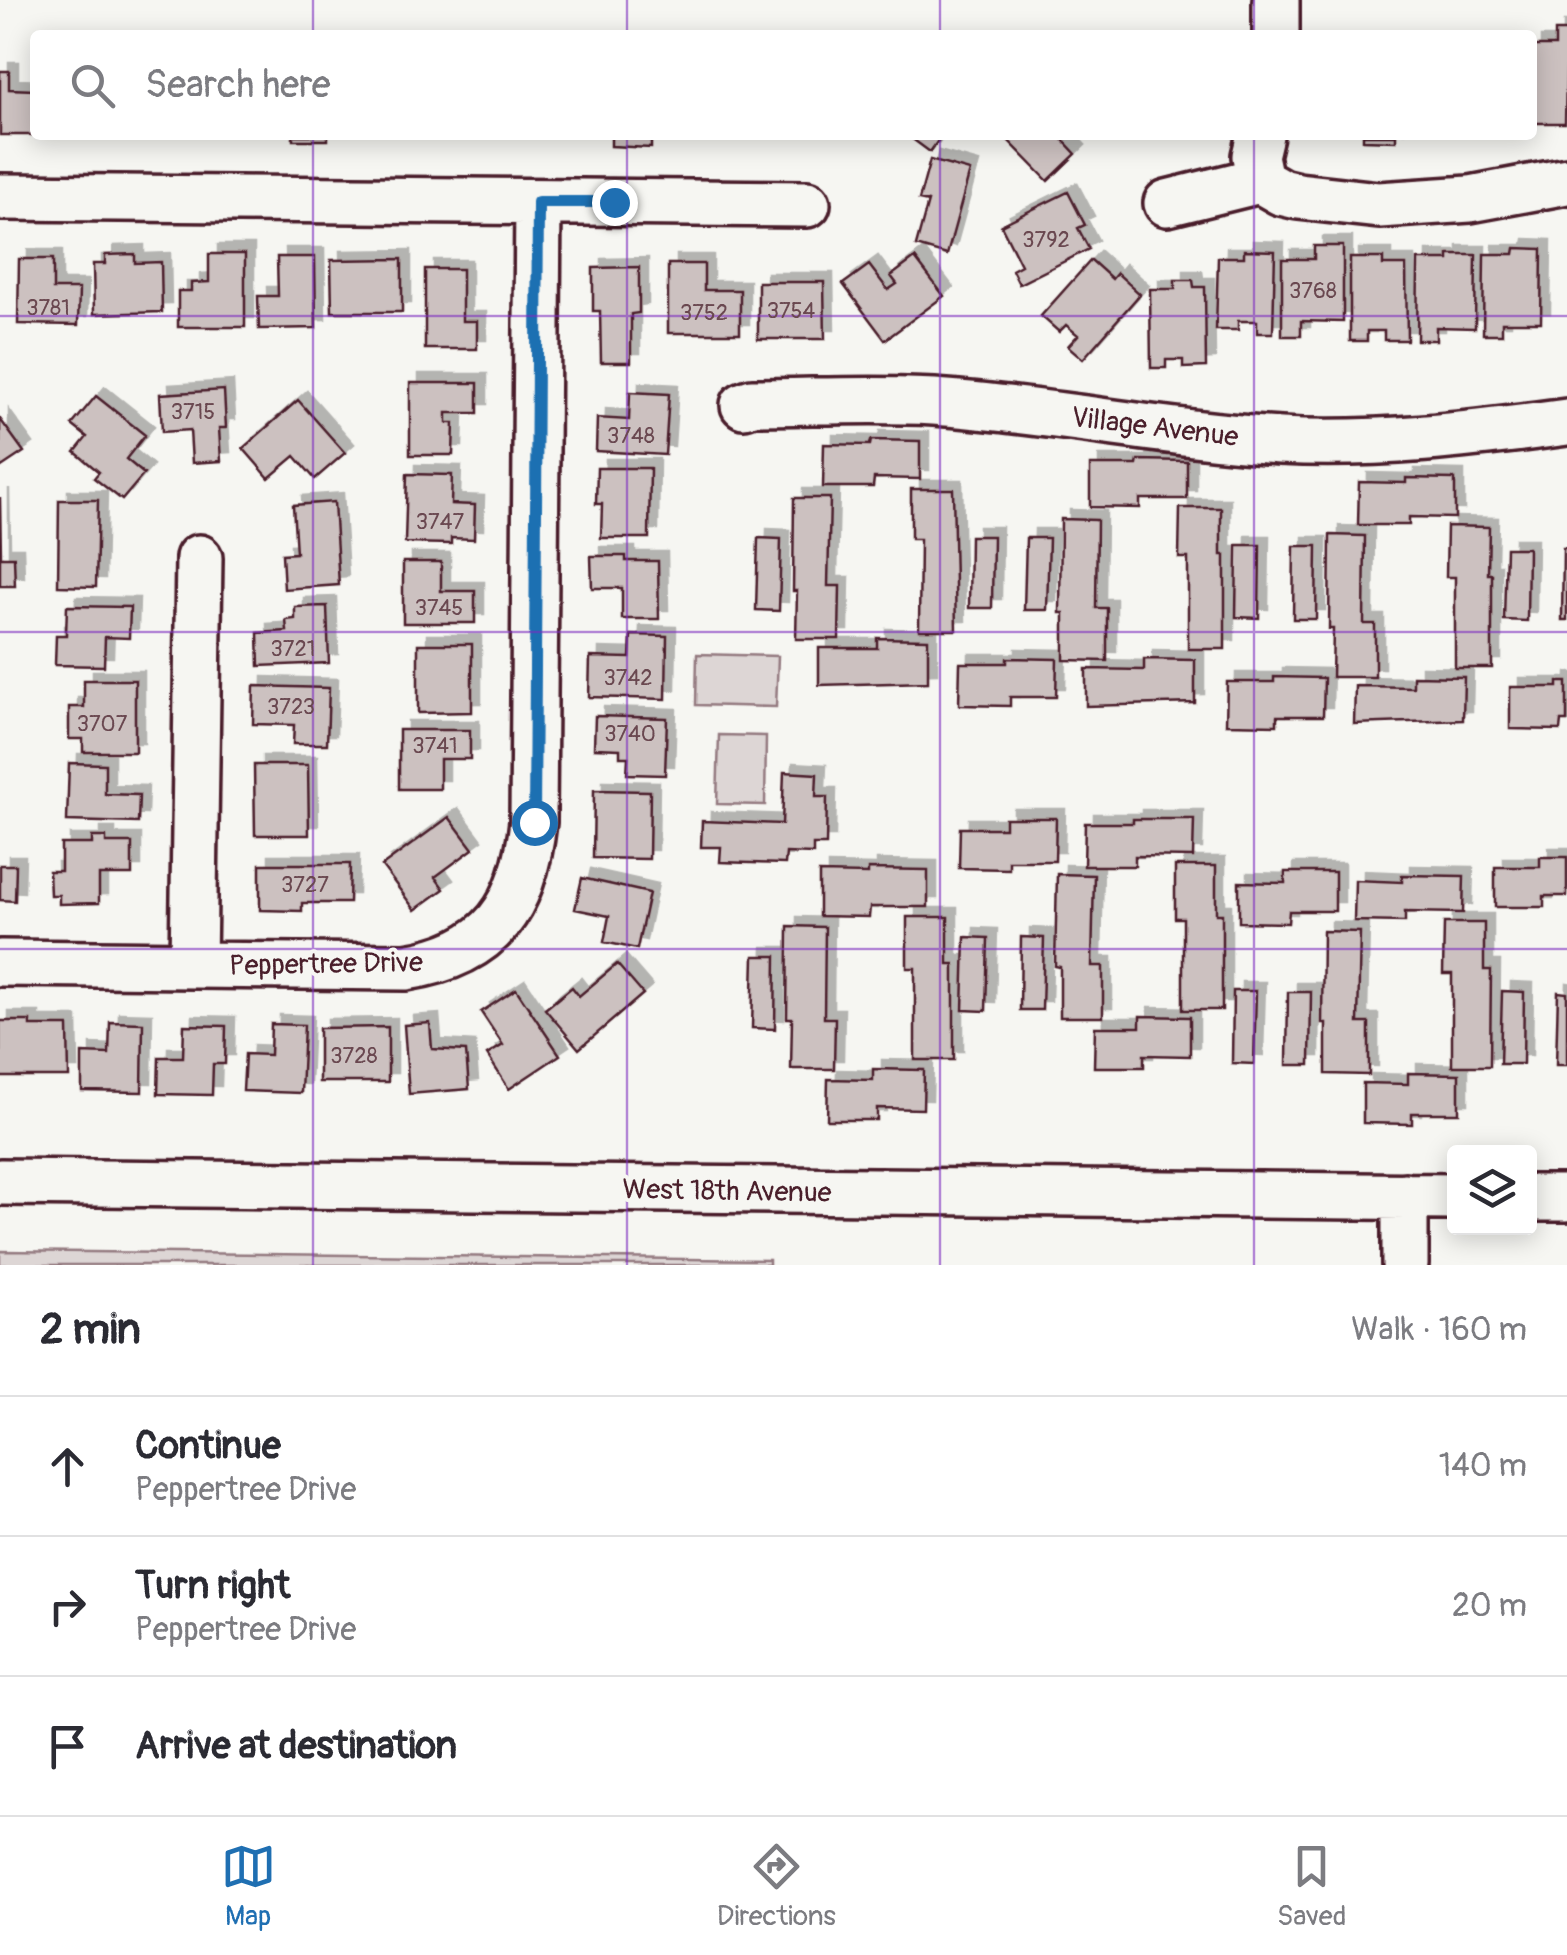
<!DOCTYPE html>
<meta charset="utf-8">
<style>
:root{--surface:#fff;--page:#f7f7f7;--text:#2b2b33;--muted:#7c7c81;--line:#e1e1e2;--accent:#1f6fb2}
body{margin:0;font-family:Pangolin,sans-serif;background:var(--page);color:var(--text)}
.controls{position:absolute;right:30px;bottom:30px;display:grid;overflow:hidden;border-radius:10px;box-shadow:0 5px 25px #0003}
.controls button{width:90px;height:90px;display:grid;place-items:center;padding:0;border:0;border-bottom:2px solid var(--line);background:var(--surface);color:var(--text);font:50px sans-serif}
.stop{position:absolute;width:30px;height:30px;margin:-22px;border:8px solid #1f6fb2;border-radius:50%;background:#fff}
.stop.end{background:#1f6fb2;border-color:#fff;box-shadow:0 2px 10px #0008}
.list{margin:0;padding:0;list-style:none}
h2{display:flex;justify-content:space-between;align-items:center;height:130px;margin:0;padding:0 40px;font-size:42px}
h2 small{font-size:32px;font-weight:400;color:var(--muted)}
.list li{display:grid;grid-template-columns:65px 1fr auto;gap:30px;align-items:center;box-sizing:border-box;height:140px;padding:0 40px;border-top:2px solid var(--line)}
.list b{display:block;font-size:38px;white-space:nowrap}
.list p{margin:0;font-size:32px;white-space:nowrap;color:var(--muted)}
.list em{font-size:32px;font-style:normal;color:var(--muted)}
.icon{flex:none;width:55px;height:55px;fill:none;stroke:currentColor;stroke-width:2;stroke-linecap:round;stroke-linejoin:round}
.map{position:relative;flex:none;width:1567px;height:1265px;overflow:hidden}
.search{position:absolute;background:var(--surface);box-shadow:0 5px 25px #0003;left:30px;right:30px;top:30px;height:110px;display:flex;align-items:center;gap:25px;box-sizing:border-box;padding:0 35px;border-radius:10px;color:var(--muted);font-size:38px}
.sheet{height:550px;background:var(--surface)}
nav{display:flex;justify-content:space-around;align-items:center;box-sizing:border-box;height:140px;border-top:2px solid var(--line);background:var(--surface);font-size:28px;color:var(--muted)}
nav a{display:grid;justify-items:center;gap:5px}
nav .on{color:var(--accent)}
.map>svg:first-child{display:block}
.green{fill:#ddd6d5;stroke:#947a80;stroke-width:2.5}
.building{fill:#ccc1c0;stroke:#4a1f2b;stroke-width:2.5;filter:url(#shadow)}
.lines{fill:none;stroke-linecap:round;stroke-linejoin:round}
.minor-casing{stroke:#4a1f2b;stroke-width:52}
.minor{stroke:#f6f6f2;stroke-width:45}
.route{stroke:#1f6fb2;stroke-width:12}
.grid{fill:none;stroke:#7b2cbf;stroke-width:2.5;stroke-opacity:0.55}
.labels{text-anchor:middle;stroke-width:8;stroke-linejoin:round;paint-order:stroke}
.number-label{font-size:22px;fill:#6a4850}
.street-label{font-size:28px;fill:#4a1f2b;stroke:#f6f6f2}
</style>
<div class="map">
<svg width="1567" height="1265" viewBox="0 0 1567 1265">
<defs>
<filter id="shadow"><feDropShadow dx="9" dy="-9" stdDeviation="0" flood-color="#0004"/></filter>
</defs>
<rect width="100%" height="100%" fill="#f6f6f2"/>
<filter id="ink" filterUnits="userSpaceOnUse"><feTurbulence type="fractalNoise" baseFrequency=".01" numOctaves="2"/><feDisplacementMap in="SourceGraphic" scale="20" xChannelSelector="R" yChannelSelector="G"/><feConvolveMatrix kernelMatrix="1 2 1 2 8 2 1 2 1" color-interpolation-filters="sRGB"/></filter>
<g filter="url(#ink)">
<path class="green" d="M697 654 778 656 776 707 696 705Z
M719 735 766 736 765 805 717 804Z
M0 1251 769 1260V1265H0Z"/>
<path class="building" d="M1555 31H1567L1565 123H1532V46H1555Z
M0 71H9V89L35 90V135H0Z
M293 135H328V140H293Z
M611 135H651V148L611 146Z
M907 135H942L930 152Z
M1003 135H1070L1064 141 1076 154 1048 181Z
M1363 135H1396V141L1363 140Z
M930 160 970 171 947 255 916 246 928 202 919 200Z
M1068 192 1085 225 1078 228 1089 249 1019 284 1012 270 1021 265 1001 225Z
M1314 246H1343V322L1301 321V336H1282V259H1314Z
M1515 248 1542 249 1541 322H1502V334H1483L1484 254H1514Z
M1244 250 1275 251 1273 333H1257V321H1238V330H1216L1218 257H1244Z
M135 254V263L161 262 162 312 94 314 93 264H105V255Z
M209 254H245V327H178V291H191V283L209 282Z
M1449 255H1476L1475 328 1436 327V340H1417L1418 260H1449Z
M277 257H315L316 328 259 329 258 296H278Z
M915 258 944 296 885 340 843 284 869 265 888 290 897 284 891 276Z
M1350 258H1383V265H1406L1407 340H1384V331H1367V341H1350Z
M19 259H53V289H79L78 325 18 324Z
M402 259V312H332L331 260Z
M1091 260 1112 279 1117 273 1140 294 1083 359 1068 346 1078 335 1066 325 1059 332 1041 316Z
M668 264H704V290H740V333H668Z
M639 267V313L631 314V362H601L600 311H593V268Z
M425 269H462V321H477V349H425Z
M1175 280H1193L1194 287H1205L1206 367 1183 368V360H1166V368H1151L1150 289H1175Z
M758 282H824L825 339H758Z
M410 383H478V413H447V423H454L453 455H410Z
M224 390 226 428H219L221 461 192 463 190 430 162 432 160 394Z
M630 392 669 394 665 455 596 451 597 418 629 420Z
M96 396 145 435 126 459 144 474 122 500 94 478 99 472 75 452 87 437 72 425Z
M298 400 345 453 315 479 295 456 269 478 243 448Z
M0 419 24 452 0 468Z
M871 440 920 441V479L874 478 873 487H823L824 444 870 445Z
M1138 460 1187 461V499H1140V508L1090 507V465H1137Z
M597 468H650L649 538H601L602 504H596Z
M407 474 452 475 451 504 475 505 474 539 451 538V544L405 543Z
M1406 478 1455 479V518L1409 517V525H1358L1359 482 1406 483Z
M911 489H953L956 630H919L920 539H911Z
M0 497 1 557H14L15 586H0Z
M794 498H830L828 586H840L839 639H796L797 591H793Z
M59 500H98L96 587 58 586Z
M334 502 339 585 284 589 282 554 296 553 293 505Z
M1180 508H1221V555H1225V649H1188V558H1179Z
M1061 519 1097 520 1096 608H1107V661L1064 660V613H1060Z
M1447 526 1489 527 1488 574H1492V668H1455V577H1446Z
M1330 535 1365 536 1364 624H1375V677H1332L1333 629H1329Z
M970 536H993L992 608H969Z
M758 538 781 539 779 611 756 610Z
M1026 538H1049L1047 610H1024Z
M1237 545H1260L1259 618 1236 617Z
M1294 546H1317L1316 619H1293Z
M1506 548H1528L1527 621 1504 620Z
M1563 548H1567V620H1562Z
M591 556H626V561H658L659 619H622V588H592Z
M403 562H441V591H475V623H403Z
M67 606 130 607 129 638 105 637 104 666 55 665 56 635H66Z
M327 606 329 663 259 666 258 633 287 631 286 620 295 619V607Z
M631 635 667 636 666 699 589 697 590 657 630 658Z
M877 638 928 639V682L819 685V648H877Z
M418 644H472V712L418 713Z
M1007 658 1057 659 1056 697H1010V706L959 705 960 663H1007Z
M1144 659 1195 660V703L1086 706V669L1144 670Z
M1413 676 1464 677 1463 720 1354 724 1355 686 1413 687Z
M1274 677 1324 678 1323 716H1277V725L1226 724 1227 682H1274Z
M84 680H135V752H83V739H69V707H84Z
M1558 682H1567V721H1561L1560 730 1510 729V687H1558Z
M254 686 329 688 327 744H293L294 725 253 724Z
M595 716 667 718 665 775 627 774 628 757H620V749L594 748Z
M399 730H470V759H440V789H399Z
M69 763 105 764V794L139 795 138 823 67 821Z
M254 765H308L309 835H255Z
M784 772 817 774 816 797H827L826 845H813V854L786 853 785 864 720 862 721 847H701L702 821 782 824Z
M594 790 650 791 649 859 593 858Z
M449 817 473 849 435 877 444 889 415 910 382 866Z
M1005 818H1056L1055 861H1009V869L959 868 960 828H1005Z
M1133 819H1194L1193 857 1135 856V866H1084L1085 823H1133Z
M92 837H106V843H132V875H99V903L59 904V895H50L49 871H61V844H92Z
M1540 857H1567V896H1544V907H1495V867H1540Z
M260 864H350L349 903H302V911L260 910Z
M0 865H16L15 901 0 900Z
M1175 866H1216V914H1222V1010H1183V918H1175Z
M868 869 928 870V907H870L869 917 819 916V873L868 874Z
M1285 872H1335V911H1289L1288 923 1239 922V882L1285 883Z
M1057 874 1094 875 1092 966H1103V1017H1060V967L1055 966Z
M1402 875 1464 876 1463 913 1405 912V922L1354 921 1355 880 1402 882Z
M582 878 649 893 637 949 604 942 609 916 575 909Z
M907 917H948V964H954V1060H915V968H907Z
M1444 923H1484V970H1491L1490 1066H1452V974H1443Z
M788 926 825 927 824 1018H835L834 1069H791L792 1018H787Z
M1323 931 1360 932 1358 1023H1369V1075L1326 1074V1023H1322Z
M965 937 988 938 986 1011 963 1010Z
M1021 937 1044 938 1042 1010H1020Z
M754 956H776L775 1029 752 1028Z
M617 964 643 994 579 1049 545 1009 572 987 579 996Z
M516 989 560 1055 509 1089 487 1055 503 1045 481 1012Z
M1233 991H1256L1254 1064 1232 1063Z
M1502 991 1524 992 1523 1064H1500Z
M1288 992H1311L1310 1065H1287Z
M1558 992 1567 993V1065H1556Z
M1140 1016 1190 1017V1056L1144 1055V1067H1094L1095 1027H1140Z
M0 1021H30V1026H68L69 1077H0Z
M110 1022 143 1023 142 1092 82 1091V1053L109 1054Z
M430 1023 432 1049 466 1051 469 1089 409 1094 404 1025Z
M271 1024 304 1025 301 1093 243 1091 245 1054 270 1055Z
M184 1025 226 1026 225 1064H213L212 1095 158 1094 159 1057H183Z
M388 1027V1082H319V1028Z
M873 1069 924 1070 923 1109 877 1108V1120H827L828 1079 873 1080Z
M1408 1073 1459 1074V1113H1412V1124L1363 1123V1083L1408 1084Z"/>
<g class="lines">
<defs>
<path id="minor" d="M1276 0V35
M1260 180 1255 156 1260 135
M0 197 807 204
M1167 203 1260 180 1281 192 1298 196 1379 205 1470 199 1567 181
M744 405 752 402C812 402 874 398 934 402 1050 410 1164 434 1280 441 1375 446 1473 435 1567 422
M0 963 406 967C493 954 524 906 533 822L538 202
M193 964 199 558
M0 1182 1454 1197
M1530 1198H1567
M1405 1265V1196"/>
</defs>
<use href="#minor" class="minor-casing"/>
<use href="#minor" class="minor"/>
</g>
</g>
<g class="lines" filter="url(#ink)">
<path class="route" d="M534 822 538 202H614"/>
</g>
<path class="grid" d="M313 0V35M627 0V35M940 0V35M1254 0V35M313 135V1265M627 135V1265M940 135V1265M1254 135V1265M0 316H1567M0 632H1567M0 949H1567"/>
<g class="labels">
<g class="number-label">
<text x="1046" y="247">3792</text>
<text x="1313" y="298">3768</text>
<text x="48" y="315">3781</text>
<text x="791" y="318">3754</text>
<text x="704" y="320">3752</text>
<text x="193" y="419">3715</text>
<text x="631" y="443">3748</text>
<text x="440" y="529">3747</text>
<text x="439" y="615">3745</text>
<text x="293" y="656">3721</text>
<text x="628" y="685">3742</text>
<text x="291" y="714">3723</text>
<text x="102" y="731">3707</text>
<text x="630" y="741">3740</text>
<text x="435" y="753">3741</text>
<text x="305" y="892">3727</text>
<text x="354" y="1063">3728</text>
</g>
<g class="street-label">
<text transform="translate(1155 426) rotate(7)" y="10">Village Avenue</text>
<text transform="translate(326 963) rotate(-1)" y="10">Peppertree Drive</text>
<text transform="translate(727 1190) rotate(1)" y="10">West 18th Avenue</text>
</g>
</g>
</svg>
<div class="controls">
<button><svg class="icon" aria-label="layers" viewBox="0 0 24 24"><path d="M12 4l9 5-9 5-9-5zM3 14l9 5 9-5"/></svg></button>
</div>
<div class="stop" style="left:534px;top:822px"></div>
<div class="stop end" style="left:614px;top:202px"></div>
<div class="search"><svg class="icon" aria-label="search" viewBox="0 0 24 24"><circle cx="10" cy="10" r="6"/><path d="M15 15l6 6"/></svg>Search here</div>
</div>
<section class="sheet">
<h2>2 min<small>Walk · 160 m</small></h2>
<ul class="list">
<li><svg class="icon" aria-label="ahead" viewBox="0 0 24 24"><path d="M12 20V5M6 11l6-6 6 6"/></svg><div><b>Continue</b><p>Peppertree Drive</p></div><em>140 m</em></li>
<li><svg class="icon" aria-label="right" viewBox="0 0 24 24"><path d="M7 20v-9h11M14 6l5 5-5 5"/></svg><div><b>Turn right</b><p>Peppertree Drive</p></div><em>20 m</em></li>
<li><svg class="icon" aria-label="arrive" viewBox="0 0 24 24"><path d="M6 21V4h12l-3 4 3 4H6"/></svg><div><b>Arrive at destination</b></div></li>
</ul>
</section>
<nav>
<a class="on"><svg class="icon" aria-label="map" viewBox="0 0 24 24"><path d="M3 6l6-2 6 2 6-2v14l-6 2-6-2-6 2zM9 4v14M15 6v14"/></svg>Map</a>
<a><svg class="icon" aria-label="directions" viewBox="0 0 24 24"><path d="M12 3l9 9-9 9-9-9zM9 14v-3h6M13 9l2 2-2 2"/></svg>Directions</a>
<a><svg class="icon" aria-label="saved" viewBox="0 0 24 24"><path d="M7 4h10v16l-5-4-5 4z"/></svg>Saved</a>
</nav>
